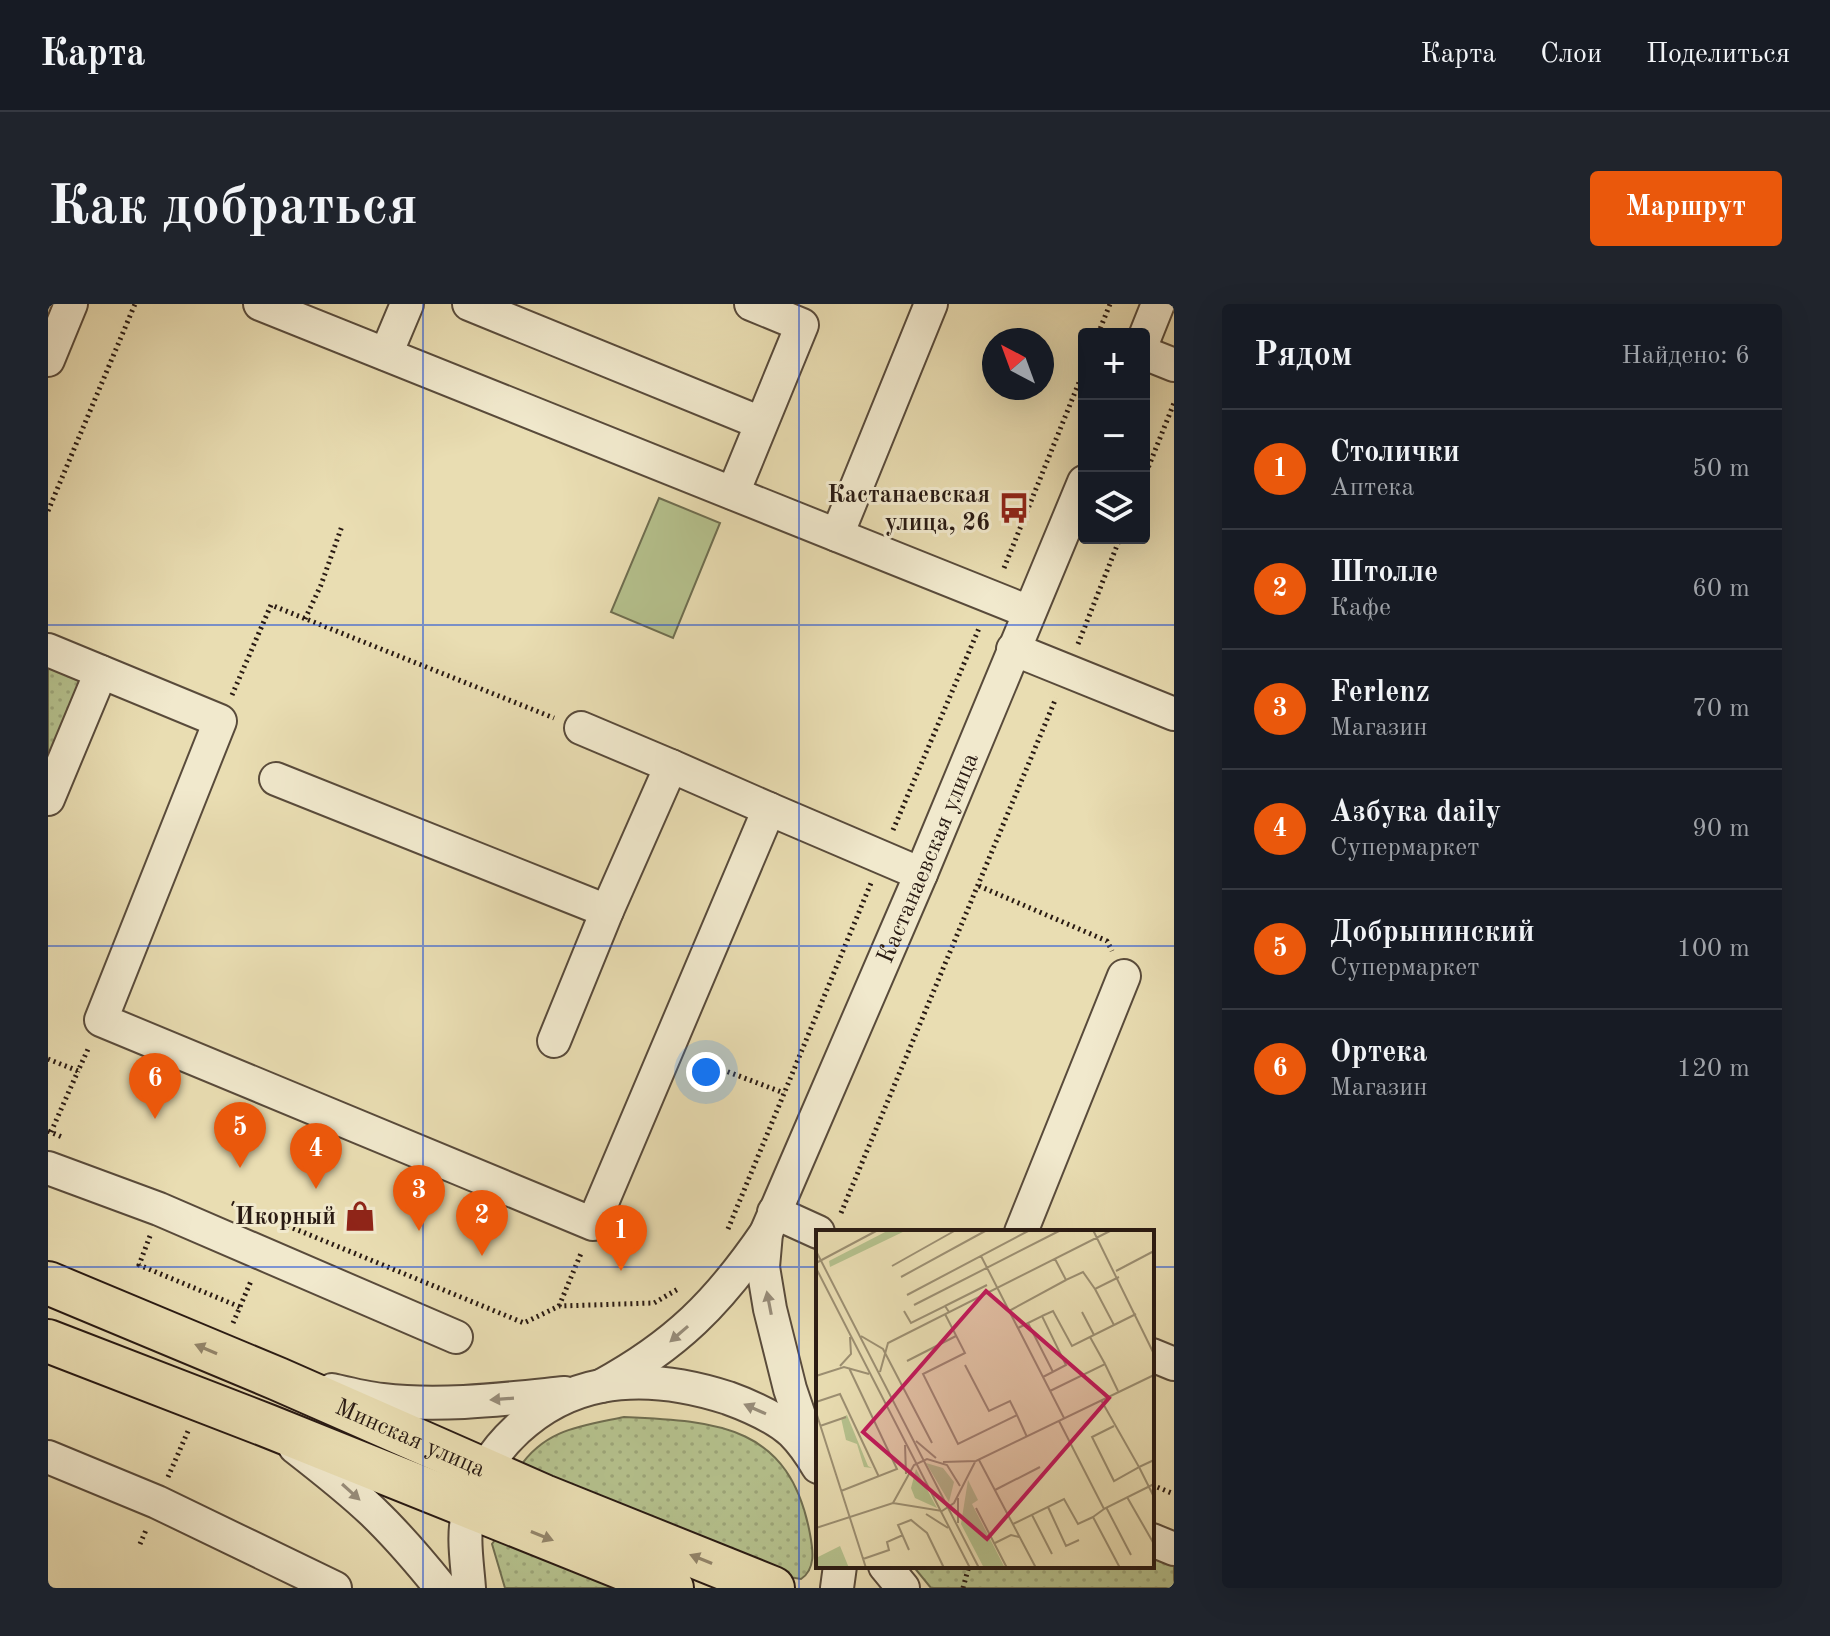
<!DOCTYPE html>
<html lang="ru">
<meta charset="utf-8">
<style>
:root{--surface:#171b24;--page:#20242c;--text:#f1f3f6;--muted:#9ea1a6;--line:#363941;--accent:#ea580c}
body{margin:0;font-family:"Old Standard TT",serif;background:var(--page);color:var(--text)}
.controls{position:absolute;right:24px;top:24px;display:grid;overflow:hidden;border-radius:8px;box-shadow:0 8px 32px #0002}
.controls button{width:72px;height:72px;display:grid;place-items:center;padding:0;border:0;border-bottom:2px solid var(--line);background:var(--surface);color:var(--text);font:40px sans-serif}
.compass{position:absolute;left:934px;top:24px;width:72px;height:72px;border-radius:50%;background:var(--surface);box-shadow:0 8px 32px #0002;rotate:319deg}
.you{position:absolute;left:658px;top:768px;width:28px;height:28px;margin:-20px;border:6px solid #fff;border-radius:50%;background:#1a73e8;box-shadow:0 0 0 12px #1a73e833}
.badge{display:grid;place-items:center;width:52px;height:52px;border-radius:50%;background:var(--accent);color:#fff;font-size:26px;font-weight:700}
.pin{position:absolute;translate:-50% -66px;filter:drop-shadow(0 2px 4px #0008)}
.pin::after{content:'';position:absolute;top:42px;width:28px;height:24px;background:inherit;clip-path:polygon(0 0,100% 0,50% 100%)}
.list{margin:0;padding:0;list-style:none}
h2{display:flex;justify-content:space-between;align-items:center;height:104px;margin:0;padding:0 32px;font-size:34px}
h2 small{font-size:26px;font-weight:400;color:var(--muted)}
.list li{display:grid;grid-template-columns:52px 1fr auto;gap:24px;align-items:center;box-sizing:border-box;height:120px;padding:0 32px;border-top:2px solid var(--line)}
.list b{display:block;font-size:30px;white-space:nowrap}
.list p{margin:0;font-size:26px;white-space:nowrap;color:var(--muted)}
.list em{font-size:26px;font-style:normal;color:var(--muted)}
.icon{flex:none;width:44px;height:44px;fill:none;stroke:currentColor;stroke-width:2;stroke-linecap:round;stroke-linejoin:round}
.map{position:relative;flex:none;width:1126px;height:1284px;overflow:hidden;border-radius:8px}
header{display:flex;align-items:center;gap:48px;box-sizing:border-box;height:112px;padding:0 40px;background:var(--surface);border-bottom:2px solid var(--line)}
header strong{font-size:38px}
nav{display:flex;gap:44px;margin-inline-start:auto;font-size:28px}
.intro{display:flex;align-items:center;justify-content:space-between;box-sizing:border-box;height:192px;padding:0 48px}
h1{margin:0;font-size:56px}
.button{padding:20px 36px;border-radius:8px;background:var(--accent);color:#fff;font-size:28px;font-weight:700}
main{display:flex;gap:48px;padding:0 48px}
aside{flex:1;background:var(--surface);border-radius:8px;box-shadow:0 8px 32px #0002}
.map>svg:first-child{display:block}
.grass{fill:url(#grass-dots);stroke:#6f6e50;stroke-width:2}
.garden{fill:#b5c18d;stroke:#6f6e50;stroke-width:2}
.lines{fill:none;stroke-linecap:round;stroke-linejoin:round}
.minor-casing{stroke:#594b3b;stroke-width:36}
.major-casing{stroke:#291a13;stroke-width:46}
.path{stroke:#291a13;stroke-width:5;stroke-dasharray:2 4;stroke-linecap:butt}
.minor{stroke:#f1e9cd;stroke-width:32}
.major{stroke:#e9ddb2;stroke-width:42}
.oneway{fill:#978c79}
.oneway2{fill:#93856a}
.grid{fill:none;stroke:#1d4ed8;stroke-width:2;stroke-opacity:0.55}
.labels{text-anchor:middle;stroke-width:6;stroke-linejoin:round;paint-order:stroke}
.poi-label{font-size:24px;font-weight:bold;fill:#291a13;stroke:#f1e9cd;text-anchor:end}
.street-label{font-size:24px;fill:#291a13;stroke:#f1e9cd}
.inset-road{fill:none;stroke:#9c8f72;stroke-width:2}
.view{fill:#c2185b;fill-opacity:0.15;stroke:#c2185b;stroke-width:4}
.inset-edge{fill:none;stroke:#291a13;stroke-width:4}
</style>
<header>
<strong>Карта</strong>
<nav><a>Карта</a><a>Слои</a><a>Поделиться</a></nav>
</header>
<div class="intro"><h1>Как добраться</h1><a class="button">Маршрут</a></div>
<main>
<div class="map">
<svg width="1126" height="1284" viewBox="0 0 1126 1284">
<defs>
<pattern id="grass-dots" width="8" height="8" patternUnits="userSpaceOnUse" patternTransform="scale(2)"><rect width="8" height="8" fill="#b5c18d"/><path d="M2 2h.1M6 6h.1" fill="none" stroke="#9ca579" stroke-width="1.8" stroke-linecap="round"/></pattern>
</defs>
<rect width="100%" height="100%" fill="#e9ddb2"/>
<filter id="stains"><feTurbulence type="fractalNoise" baseFrequency=".0025" numOctaves="4"/><feColorMatrix values="0 0 0 0 .2 0 0 0 0 .09 0 0 0 0 .02 0 0 0 .5 -.17"/></filter>
<radialGradient id="worn" r=".72"><stop offset=".6" stop-color="#630" stop-opacity="0"/><stop offset="1" stop-color="#630" stop-opacity=".3"/></radialGradient>
<path class="grass" d="M0 354 42 371 0 477Z
M576 1113C671 1117 742 1122 762 1230 765 1246 768 1265 753 1275L741 1273 471 1164C497 1125 533 1122 576 1113Z
M457 1233 580 1284H457L444 1240 447 1236Z
M1104 1252 1126 1260V1284H883L865 1262H1104Z"/>
<path class="garden" d="M611 194 672 219 625 334 563 308Z"/>
<g class="lines">
<defs>
<g id="minor">
<path d="M212 0 981 308"/>
<path d="M421 0 713 119"/>
<path d="M1096 35 1110 0"/>
<path d="M1096 49 1126 61"/>
<path d="M338 50 359 0"/>
<path d="M0 56 23 0"/>
<path d="M685 189 754 21 703 0"/>
<path d="M789 231 883 0"/>
<path d="M965 345 1126 410"/>
<path d="M0 346 172 417 53 716 545 920 721 505 873 570"/>
<path d="M533 424 623 462"/>
<path d="M228 475 559 607 623 462 721 505"/>
<path d="M0 495 53 368"/>
<path d="M506 737 559 607"/>
<path d="M0 864 111 905 408 1033"/>
<path d="M726 908 770 928"/>
<path d="M973 928 1076 672"/>
<path d="M718 929 715 963 722 1005 742 1085 762 1144"/>
<path d="M1104 1051 1126 1060"/>
<path id="s1" d="M553 1082C628 1041 670 999 718 929L873 570 1036 178"/>
<path d="M284 1086C301 1090 317 1094 334 1096 394 1103 457 1095 517 1089"/>
<path d="M247 1143C274 1164 301 1185 325 1208 350 1232 372 1258 393 1284"/>
<path d="M0 1153 109 1198 287 1284"/>
<path d="M1104 1236 1126 1245"/>
<path d="M837 1262 855 1284"/>
<path d="M421 1284C419 1257 414 1231 421 1205 436 1144 491 1094 553 1082 594 1074 640 1081 680 1094 702 1102 726 1112 744 1128 754 1138 763 1151 770 1163"/>
<path d="M789 1284 792 1262"/>
</g>
<g id="major">
<path id="s2" d="M0 979 230 1075 496 1192 725 1284"/>
<path d="M0 1037 220 1122 624 1284"/>
</g>
</defs>
<use href="#minor" class="minor-casing"/>
<use href="#major" class="major-casing"/>
<path class="path" d="M1050 30 1062 0
M1096 174 1126 99
M0 207 87 0
M956 264 1036 66
M257 315 273 281 294 222
M1030 340 1072 234
M184 391 223 301 506 414
M845 526 932 322
M931 582 1059 637 1064 647
M0 755 30 767 41 743
M646 755 736 789
M0 827 14 833
M3 828 30 767
M184 899 476 1019 511 1002 606 999 630 985
M793 909 1008 394
M680 925 823 579
M102 932 91 961 192 1003
M511 1002 534 947
M185 1019 203 977
M120 1173 140 1127
M1104 1181 1126 1190
M92 1240 98 1226
M915 1284 921 1262"/>
<use href="#minor" class="minor"/>
<use href="#major" class="major"/>
</g>
<defs><path id="oneway-solid" d="M-6-.8H1V-3.2L6.5 0L1 3.2V.8H-6Z" transform="scale(2)"/></defs>
<g class="oneway">
<use href="#oneway-solid" transform="translate(721 999) rotate(-101)"/>
<use href="#oneway-solid" transform="translate(631 1030) rotate(139)"/>
<use href="#oneway-solid" transform="translate(454 1095) rotate(176)"/>
<use href="#oneway-solid" transform="translate(707 1105) rotate(-156)"/>
<use href="#oneway-solid" transform="translate(303 1188) rotate(42)"/>
</g>
<g class="oneway2">
<use href="#oneway-solid" transform="translate(158 1045) rotate(-157)"/>
<use href="#oneway-solid" transform="translate(494 1232) rotate(22)"/>
<use href="#oneway-solid" transform="translate(653 1255) rotate(-158)"/>
</g>
<path class="grid" d="M375 0V1284M751 0V1284M0 321H1126M0 642H1126M0 963H770M1104 963H1126"/>
<defs>
<symbol id="bus-bare" viewBox="-9 -9 18 18"><path d="M-5-6H5V4H4V6H2V4H-2V6H-4V4H-5ZM-3.5-4V0h7V-4ZM-3.5 1.2v1.5H-2V1.2ZM2 1.2v1.5H3.5V1.2Z" fill="#8f2418" stroke="#f1e9cd" stroke-width="2.5" paint-order="stroke"/></symbol>
<symbol id="shop-bare" viewBox="-9 -9 18 18"><path d="M-5-2.5h2.3a2.7 3.5 0 0 1 5.4 0H5L5.5 6h-11ZM-1.5-2.5h3a1.5 2.3 0 0 0-3 0Z" fill="#8f2418" stroke="#f1e9cd" stroke-width="2.5" paint-order="stroke"/></symbol>
</defs>
<g fill-rule="evenodd">
<use href="#bus-bare" x="944" y="182" width="44" height="44"/>
<use href="#shop-bare" x="290" y="890" width="44" height="44"/>
</g>
<g class="labels">
<g class="poi-label">
<text x="942" y="198">Кастанаевская<tspan x="942" dy="28">улица, 26</tspan></text>
<text x="288" y="920">Икорный</text>
</g>
<g class="street-label">
<text dy="8" stroke="none"><textPath href="#s1" startOffset="636">Кастанаевская улица</textPath></text>
<text dy="8" stroke="none"><textPath href="#s2" startOffset="394">Минская улица</textPath></text>
</g>
</g>
<g transform="translate(768 926)">
<rect width="338" height="338" fill="#e9ddb2"/>
<path d="M73 0H91L14 37 13 31ZM110 233 127 238 138 252 133 272ZM100 239 121 278 99 268 95 258ZM152 250 162 270 156 274 189 338H168L145 294Z" fill="#b5c18d"/>
<path d="M31 185 52 236 56 238 48 237 41 214 30 210 25 188ZM24 316 33 338H0V328Z" fill="#b5c18d"/>
<path class="inset-road" d="M277 0 338 124M0 21 163 338M165 26 248 188M239 29 250 50 267 42 279 59 303 47M0 33 62 0M76 36 140 0M0 38 154 338M300 41 338 21M85 47 171 0M91 65 214 0M98 75 245 0M129 76 171 55M88 81 95 93 129 76 133 82M193 81 250 50M266 82 278 105M129 84 149 123 107 144 142 214 201 185 211 207M226 86 237 81 256 116 298 95 279 59M212 93 237 142M298 95 320 84M202 98 226 86 250 135 227 147M45 106 67 119 116 213M274 107 289 134M91 131 140 106M149 135 173 181 194 171 201 185M24 136 35 124 34 107M64 142 72 113 296 0M0 146 28 137 53 144M234 161 289 134 302 161M285 170 323 237 298 251 276 207 298 196M0 172 24 164 63 247M0 182 50 338M243 191 288 279 338 254M4 196 30 187M100 211 120 228M89 215 90 244M163 230 220 338M338 230 323 237 338 267M127 232 160 231 338 145M179 260 224 237M25 261 81 239 33 138M311 267 338 314M77 273 98 235 111 229 131 235 144 256M232 277 250 316 263 310M290 277 315 325M160 278 191 338M288 279 277 287 304 338M110 284 132 298M216 285 236 324M142 293V268M197 294 248 269 262 294 277 287M0 298 77 273 126 281 138 273 159 232M179 313 195 305 203 307M93 320 82 295 95 290 111 303 128 338M47 329 73 320 71 312 87 305"/>
<path class="view" d="M170 61 293 168 171 309 47 202Z"/>
<rect width="338" height="338" class="inset-edge"/>
</g>
<rect width="100%" height="100%" filter="url(#stains)"/>
<rect width="100%" height="100%" fill="url(#worn)"/>
</svg>
<div class="controls">
<button>+</button>
<button>−</button>
<button><svg class="icon" aria-label="layers" viewBox="0 0 24 24"><path d="M12 4l9 5-9 5-9-5zM3 14l9 5 9-5"/></svg></button>
</div>
<svg class="compass" viewBox="-18 -18 36 36"><path d="M0-13l5 13h-10z" fill="#e53935"/><path d="M0 13l5-13h-10z" fill="#9ea1a6"/></svg>
<div class="you"></div>
<div class="pin badge" style="left:573px;top:967px">1</div>
<div class="pin badge" style="left:434px;top:952px">2</div>
<div class="pin badge" style="left:371px;top:927px">3</div>
<div class="pin badge" style="left:268px;top:885px">4</div>
<div class="pin badge" style="left:192px;top:864px">5</div>
<div class="pin badge" style="left:107px;top:815px">6</div>
</div>
<aside>
<h2>Рядом<small>Найдено: 6</small></h2>
<ul class="list">
<li><span class="badge">1</span><div><b>Столички</b><p>Аптека</p></div><em>50 m</em></li>
<li><span class="badge">2</span><div><b>Штолле</b><p>Кафе</p></div><em>60 m</em></li>
<li><span class="badge">3</span><div><b>Ferlenz</b><p>Магазин</p></div><em>70 m</em></li>
<li><span class="badge">4</span><div><b>Азбука daily</b><p>Супермаркет</p></div><em>90 m</em></li>
<li><span class="badge">5</span><div><b>Добрынинский</b><p>Супермаркет</p></div><em>100 m</em></li>
<li><span class="badge">6</span><div><b>Ортека</b><p>Магазин</p></div><em>120 m</em></li>
</ul>
</aside>
</main>
